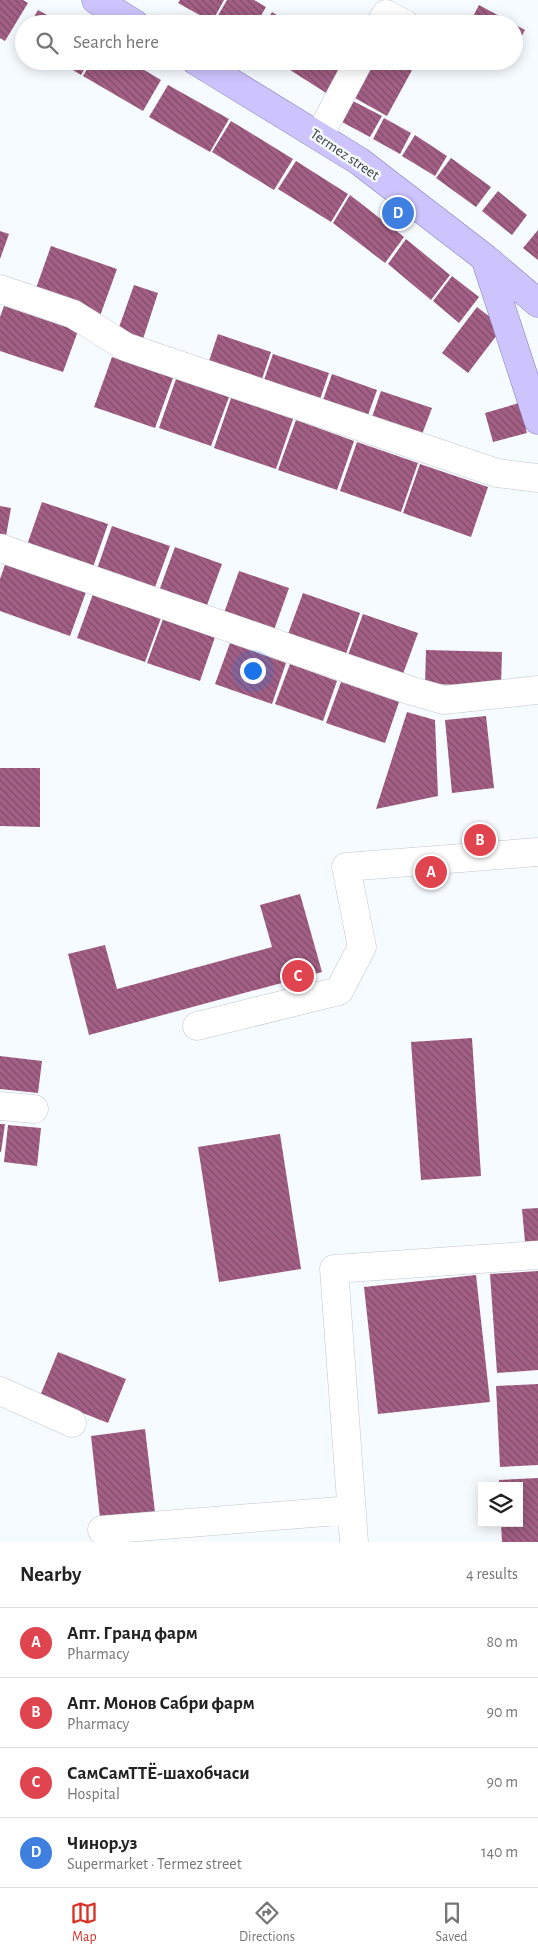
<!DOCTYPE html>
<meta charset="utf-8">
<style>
:root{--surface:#fff;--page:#f6f6f6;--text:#222;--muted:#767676;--line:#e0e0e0;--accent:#d93025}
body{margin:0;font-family:"Alegreya Sans",sans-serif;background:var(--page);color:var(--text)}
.controls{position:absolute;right:15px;bottom:15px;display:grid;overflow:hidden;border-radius:0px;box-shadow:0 2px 12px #0003}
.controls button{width:45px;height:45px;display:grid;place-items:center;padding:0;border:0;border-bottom:1px solid var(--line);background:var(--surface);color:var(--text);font:25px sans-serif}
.you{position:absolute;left:252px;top:670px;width:18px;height:18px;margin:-12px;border:4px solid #fff;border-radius:50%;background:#1a73e8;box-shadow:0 0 0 8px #1a73e833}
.badge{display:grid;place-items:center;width:32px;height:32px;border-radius:50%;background:var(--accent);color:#fff;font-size:16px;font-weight:700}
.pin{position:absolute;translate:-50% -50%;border:2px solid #fff;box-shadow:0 1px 5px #0006}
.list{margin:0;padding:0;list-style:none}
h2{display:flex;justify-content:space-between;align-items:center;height:65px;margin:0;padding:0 20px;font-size:21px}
h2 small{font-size:16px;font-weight:400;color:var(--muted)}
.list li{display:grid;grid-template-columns:32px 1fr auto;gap:15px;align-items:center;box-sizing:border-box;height:70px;padding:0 20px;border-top:1px solid var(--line)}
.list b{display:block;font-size:19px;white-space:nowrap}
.list p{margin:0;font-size:16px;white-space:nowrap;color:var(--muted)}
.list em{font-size:16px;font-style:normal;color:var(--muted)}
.icon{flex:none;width:28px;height:28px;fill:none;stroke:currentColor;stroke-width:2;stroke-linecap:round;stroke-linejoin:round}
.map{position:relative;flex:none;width:538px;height:1542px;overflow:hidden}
.search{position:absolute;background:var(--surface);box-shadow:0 2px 12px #0003;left:15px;right:15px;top:15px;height:55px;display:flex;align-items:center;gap:12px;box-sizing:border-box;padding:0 18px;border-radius:28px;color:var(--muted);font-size:19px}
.sheet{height:345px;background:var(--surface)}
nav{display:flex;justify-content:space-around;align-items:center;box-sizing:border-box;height:70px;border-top:1px solid var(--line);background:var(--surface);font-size:14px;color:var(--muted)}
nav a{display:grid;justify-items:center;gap:2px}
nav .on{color:var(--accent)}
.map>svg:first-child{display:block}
.building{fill:url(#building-back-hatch)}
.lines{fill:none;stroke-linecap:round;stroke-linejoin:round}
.minor-casing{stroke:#c1c7cb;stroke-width:29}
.major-casing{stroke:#847bb9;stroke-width:29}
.minor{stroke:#fff;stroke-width:28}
.major{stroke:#cdc4fd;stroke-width:28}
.labels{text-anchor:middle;stroke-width:5;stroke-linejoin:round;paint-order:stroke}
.street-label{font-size:15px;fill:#3b3d3f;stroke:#f5fbff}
</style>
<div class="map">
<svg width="538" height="1542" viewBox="0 0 538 1542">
<defs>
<pattern id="building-back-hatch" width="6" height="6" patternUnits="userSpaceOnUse" patternTransform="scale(1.25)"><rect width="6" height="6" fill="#a35f85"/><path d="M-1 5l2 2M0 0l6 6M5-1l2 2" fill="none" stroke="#7f4c68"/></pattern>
</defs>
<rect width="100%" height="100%" fill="#f5fbff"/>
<path class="building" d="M0 0H23L28 3 5 41 0 38Z
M180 0H224L212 22 178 3Z
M227 0H254L266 7 256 24H213Z
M479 5 514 24H469Z
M38 10 63 24H30Z
M272 12 291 24H265Z
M514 24 525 30 514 50Z
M58 61H89L81 75Z
M92 61H129L161 80 143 111 83 76Z
M276 61H350L334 98Z
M372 61H417L387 116 353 97Z
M168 85 229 119 210 152 149 117Z
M351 100 382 116 370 137 340 121Z
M384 118 411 133 400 154 373 139Z
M231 121 293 159 274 190 212 152Z
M415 135 447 156 435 176 402 156Z
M451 158 491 187 476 207 436 178Z
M296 161 348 194 331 222 278 189Z
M498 191 527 215 512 235 482 211Z
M350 195 404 237 385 263 333 223Z
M538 230V260L523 248Z
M0 231 9 234 0 259Z
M406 239 450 275 431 300 388 264Z
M51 246 117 269 100 316 34 294Z
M452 276 479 297 459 323 433 301Z
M134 285 158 293 143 339 118 330Z
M4 306 78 331 63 372 0 351V317Z
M477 307 503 327 468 373 442 353Z
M218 334 271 352 261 382 208 364Z
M273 354 329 373 319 402 263 383Z
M112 357 173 378 155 428 94 407Z
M332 374 377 390 367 418 322 403Z
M176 379 229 397 211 446 159 428Z
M381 391 432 408 421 437 371 420Z
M231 398 293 419 276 469 214 448Z
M519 403 527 433 493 442 485 413Z
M296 420 354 441 337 490 278 470Z
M357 442 418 463 401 512 340 491Z
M420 464 488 487 471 537 403 513Z
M42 502 108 524 93 567 27 545Z
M0 506 11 508 6 536 0 535Z
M112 526 170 546 154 590 97 569Z
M175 547 222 564 206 608 159 591Z
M6 562 86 592 70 636 0 611V579Z
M239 571 289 588 274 630 224 613Z
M303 593 360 613 346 654 288 634Z
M93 594 161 618 145 662 77 638Z
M363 614 418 633 403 674 348 655Z
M163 619 215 637 200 681 147 663Z
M230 643 286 663 272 704 215 684Z
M426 650 502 652 501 686 425 684Z
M290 664 337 681 323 721 275 704Z
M341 682 399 702 385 743 326 723Z
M407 712 435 720 438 796 376 809Z
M486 716 494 788 452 793 445 720Z
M0 768H40V827L0 826Z
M300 894 322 972 89 1035 68 954 105 945 117 989 272 947 260 905Z
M472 1038 481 1176 421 1180 411 1042Z
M0 1056 42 1061 38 1093 0 1089Z
M0 1124H5L1 1152H0Z
M8 1125 41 1128 37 1166 4 1162Z
M280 1134 301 1269 219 1282 198 1147Z
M538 1208V1241L525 1242 522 1209Z
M538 1271V1370L497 1373 490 1274Z
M476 1275 490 1402 378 1414 364 1287Z
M58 1352 126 1379 108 1423 40 1396Z
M538 1384V1465L500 1467 496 1386Z
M145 1429 155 1512 100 1518 91 1436Z
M538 1478V1542H502L501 1523H519V1486H499V1480Z"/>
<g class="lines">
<defs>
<path id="minor" d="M380 24 386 14 405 24
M319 136 359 61
M0 289 73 314 126 347 497 473 538 478
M0 548 412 691 444 700 538 690
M197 1026 339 991 362 947 346 867 538 852
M0 1106 34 1109
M0 1391 72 1423
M102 1530 351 1510
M354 1542 334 1269 538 1255"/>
<path id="major" d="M96 0 135 24
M196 61 359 161 485 258 538 303
M485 258 538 420"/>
</defs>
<use href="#minor" class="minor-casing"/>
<use href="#major" class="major-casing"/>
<use href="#minor" class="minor"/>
<use href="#major" class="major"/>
</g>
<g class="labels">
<g class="street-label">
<text transform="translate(345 154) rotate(34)" y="5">Termez street</text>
</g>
</g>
</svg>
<div class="controls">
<button><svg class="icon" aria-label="layers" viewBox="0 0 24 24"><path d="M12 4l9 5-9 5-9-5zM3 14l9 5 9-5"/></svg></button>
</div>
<div class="you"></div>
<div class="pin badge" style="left:431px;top:872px;background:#e0444e">A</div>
<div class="pin badge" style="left:480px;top:840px;background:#e0444e">B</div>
<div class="pin badge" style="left:298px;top:976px;background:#e0444e">C</div>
<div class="pin badge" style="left:398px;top:213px;background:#3f7fe0">D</div>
<div class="search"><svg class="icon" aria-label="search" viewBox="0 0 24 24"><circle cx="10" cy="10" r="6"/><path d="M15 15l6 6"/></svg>Search here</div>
</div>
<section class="sheet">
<h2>Nearby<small>4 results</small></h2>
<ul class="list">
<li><span class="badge" style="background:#e0444e">A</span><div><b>Апт. Гранд фарм</b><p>Pharmacy</p></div><em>80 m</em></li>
<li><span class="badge" style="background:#e0444e">B</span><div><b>Апт. Монов Сабри фарм</b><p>Pharmacy</p></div><em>90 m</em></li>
<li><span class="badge" style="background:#e0444e">C</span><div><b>СамСамТТЁ-шахобчаси</b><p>Hospital</p></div><em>90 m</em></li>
<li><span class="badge" style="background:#3f7fe0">D</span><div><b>Чинор.уз</b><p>Supermarket · Termez street</p></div><em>140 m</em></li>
</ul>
</section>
<nav>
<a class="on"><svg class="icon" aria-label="map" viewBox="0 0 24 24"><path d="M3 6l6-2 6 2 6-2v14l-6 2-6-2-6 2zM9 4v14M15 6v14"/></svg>Map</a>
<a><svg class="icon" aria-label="directions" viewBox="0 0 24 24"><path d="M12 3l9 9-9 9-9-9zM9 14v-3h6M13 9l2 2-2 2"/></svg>Directions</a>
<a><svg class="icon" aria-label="saved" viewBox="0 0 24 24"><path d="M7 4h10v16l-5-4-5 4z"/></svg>Saved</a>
</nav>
